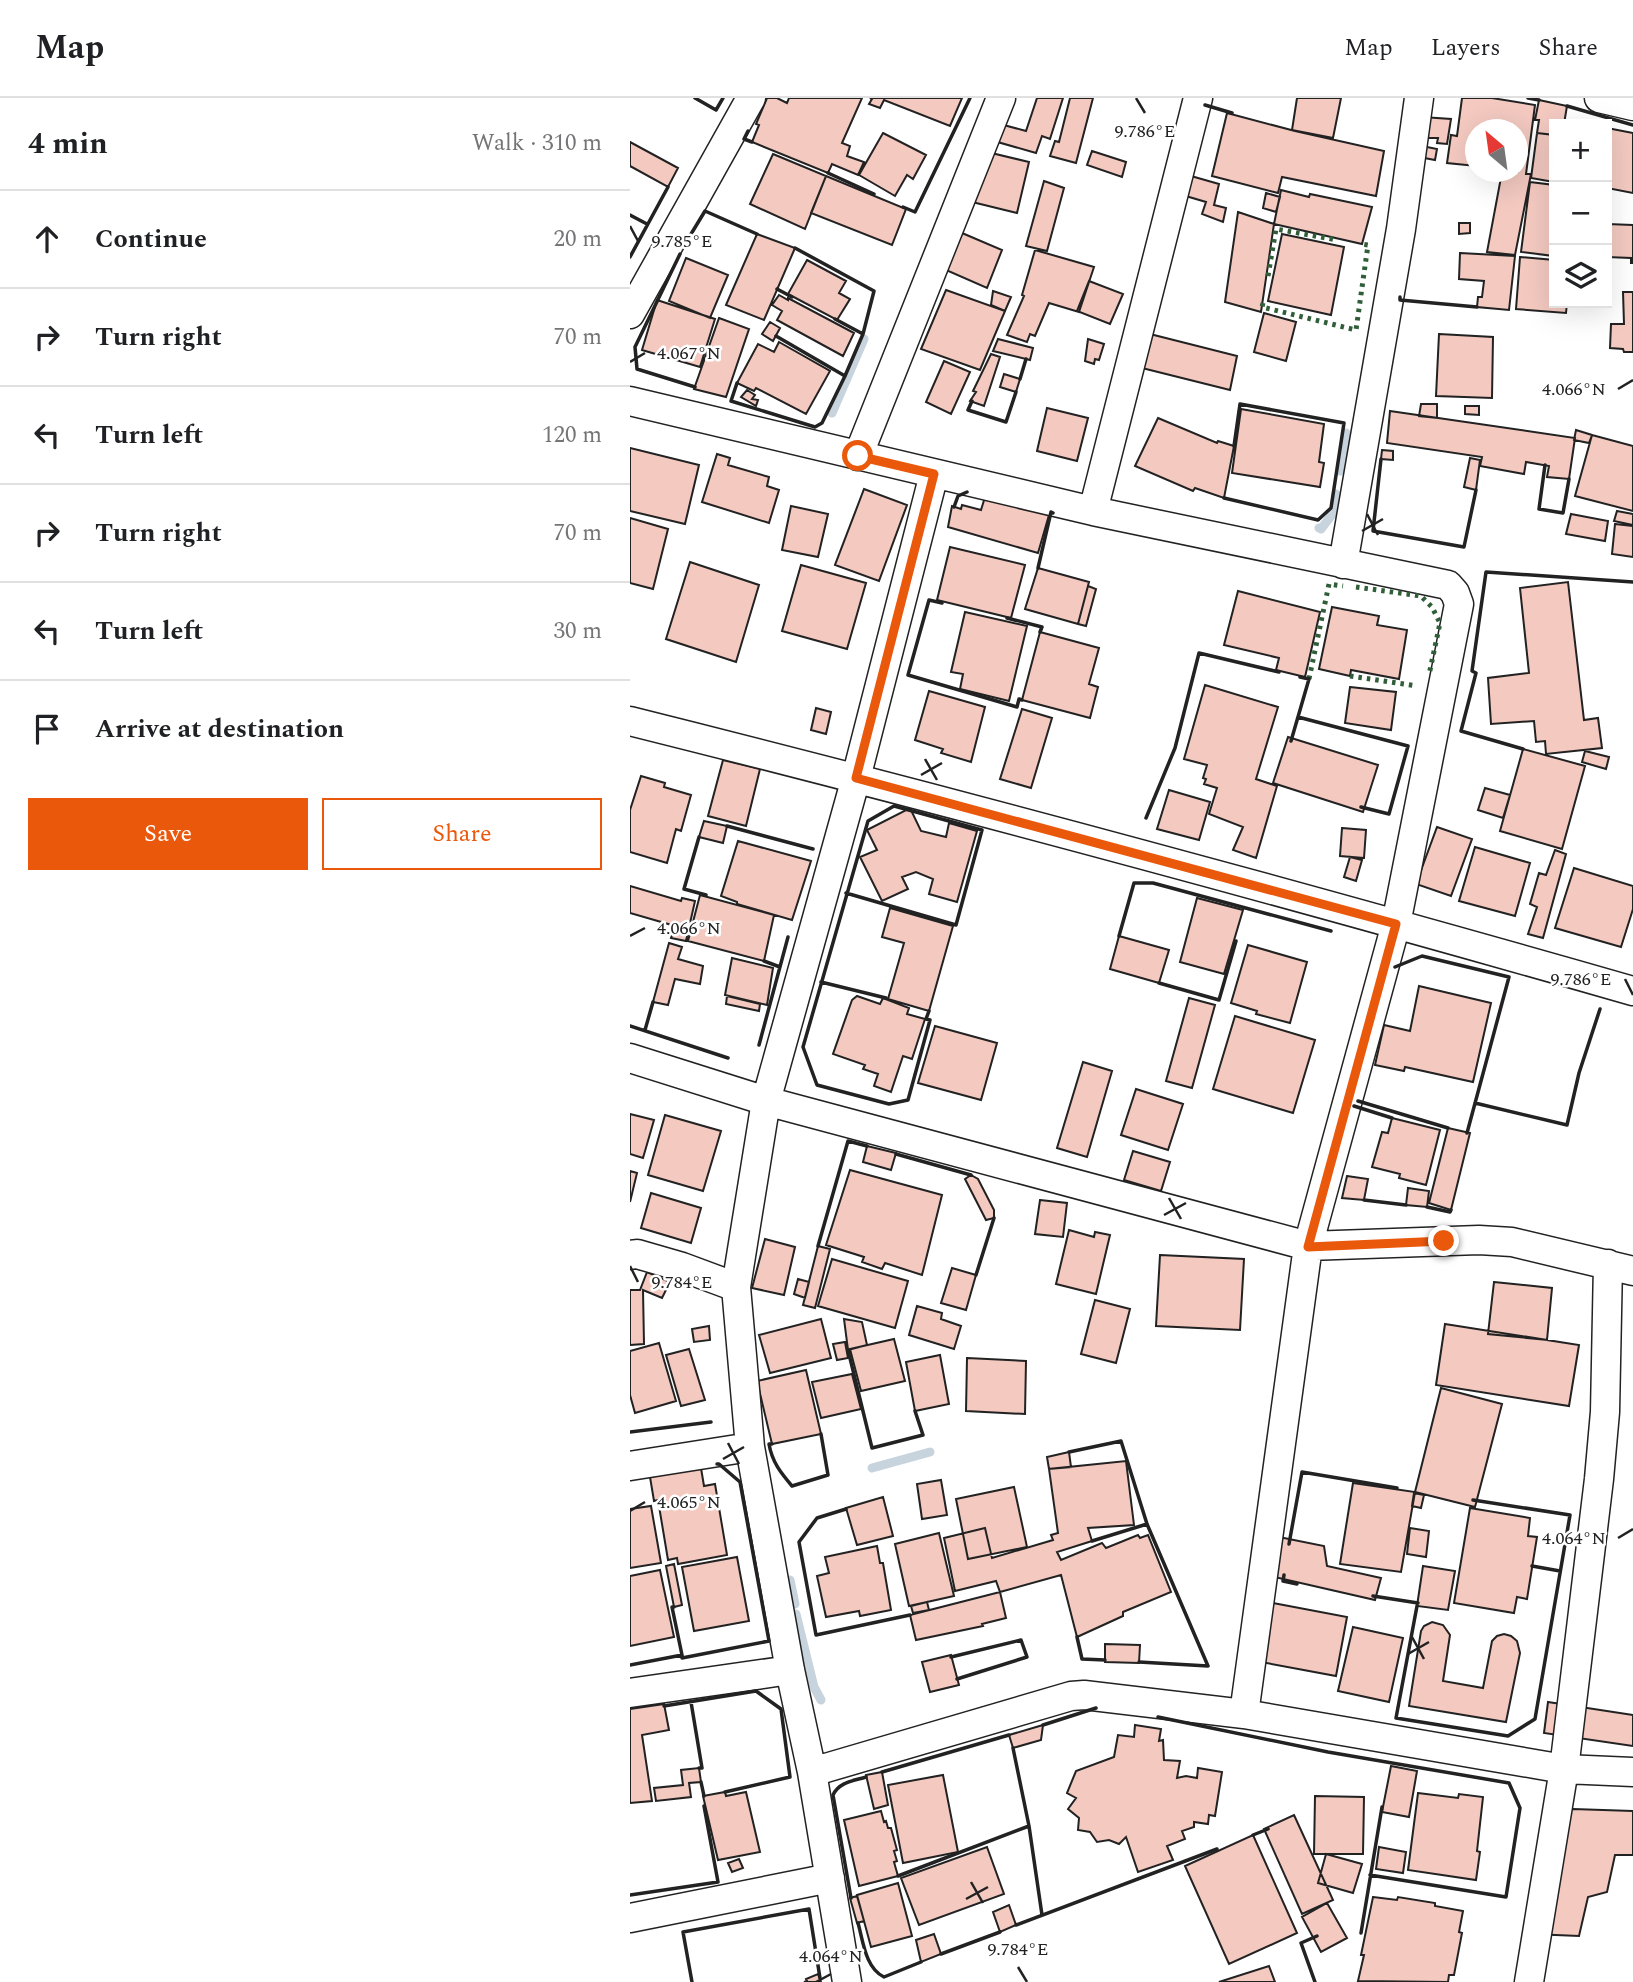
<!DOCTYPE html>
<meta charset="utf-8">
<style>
:root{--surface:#fff;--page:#f2f2f2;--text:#202124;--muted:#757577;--line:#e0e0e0;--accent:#ea580c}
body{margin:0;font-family:Spectral,serif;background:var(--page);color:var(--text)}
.controls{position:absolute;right:21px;top:21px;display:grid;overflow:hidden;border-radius:0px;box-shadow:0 7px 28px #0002}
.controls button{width:63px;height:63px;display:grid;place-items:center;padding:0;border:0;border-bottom:2px solid var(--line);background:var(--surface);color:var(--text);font:35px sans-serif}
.compass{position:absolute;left:835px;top:21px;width:63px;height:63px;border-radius:50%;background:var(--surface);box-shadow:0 7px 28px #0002;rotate:331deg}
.stop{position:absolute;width:21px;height:21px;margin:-16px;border:5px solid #ea580c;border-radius:50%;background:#fff}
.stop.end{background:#ea580c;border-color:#fff;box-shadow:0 2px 7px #0008}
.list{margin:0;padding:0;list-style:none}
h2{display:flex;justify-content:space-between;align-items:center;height:91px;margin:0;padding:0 28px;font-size:30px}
h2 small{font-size:23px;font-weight:400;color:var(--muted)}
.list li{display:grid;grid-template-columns:46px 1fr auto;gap:21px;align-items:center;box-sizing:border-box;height:98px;padding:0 28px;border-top:2px solid var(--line)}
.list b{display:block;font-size:26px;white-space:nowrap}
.list em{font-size:23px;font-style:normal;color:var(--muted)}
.actions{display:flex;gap:14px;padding:21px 28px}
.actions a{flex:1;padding:16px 0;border:2px solid var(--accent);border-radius:0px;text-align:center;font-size:24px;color:var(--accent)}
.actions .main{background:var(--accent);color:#fff}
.icon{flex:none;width:38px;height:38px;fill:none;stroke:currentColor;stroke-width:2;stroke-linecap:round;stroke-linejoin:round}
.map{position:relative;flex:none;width:1003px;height:1884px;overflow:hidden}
header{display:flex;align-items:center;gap:42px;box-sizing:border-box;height:98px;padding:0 35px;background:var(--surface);border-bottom:2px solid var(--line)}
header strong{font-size:33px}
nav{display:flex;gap:38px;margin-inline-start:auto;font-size:24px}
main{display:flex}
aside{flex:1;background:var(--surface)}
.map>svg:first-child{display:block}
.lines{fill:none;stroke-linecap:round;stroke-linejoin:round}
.stream{stroke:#c7d3dd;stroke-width:9}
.building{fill:#f3c9c0;stroke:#222;stroke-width:2}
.minor-casing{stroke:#222;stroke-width:31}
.minor{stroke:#fff;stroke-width:28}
.hedge{stroke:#2f5e38;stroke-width:5;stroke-dasharray:3.5 5;stroke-linecap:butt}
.wall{stroke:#222;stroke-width:3.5}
.route{stroke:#ea580c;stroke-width:9}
.ticks{fill:none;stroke:#222;stroke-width:2.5}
.ticks-label{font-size:18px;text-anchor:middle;fill:#222;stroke:#fff;stroke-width:5;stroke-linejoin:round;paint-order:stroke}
</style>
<header>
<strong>Map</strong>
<nav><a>Map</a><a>Layers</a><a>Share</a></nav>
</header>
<main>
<aside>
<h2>4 min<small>Walk · 310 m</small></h2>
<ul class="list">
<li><svg class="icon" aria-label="ahead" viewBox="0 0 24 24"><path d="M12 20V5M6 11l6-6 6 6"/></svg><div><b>Continue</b></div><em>20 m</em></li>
<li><svg class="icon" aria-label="right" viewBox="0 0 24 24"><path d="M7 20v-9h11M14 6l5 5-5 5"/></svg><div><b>Turn right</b></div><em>70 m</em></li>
<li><svg class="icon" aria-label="left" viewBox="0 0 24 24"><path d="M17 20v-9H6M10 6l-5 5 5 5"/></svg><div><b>Turn left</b></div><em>120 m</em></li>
<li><svg class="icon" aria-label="right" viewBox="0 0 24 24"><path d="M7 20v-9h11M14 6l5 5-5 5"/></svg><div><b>Turn right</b></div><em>70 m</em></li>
<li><svg class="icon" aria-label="left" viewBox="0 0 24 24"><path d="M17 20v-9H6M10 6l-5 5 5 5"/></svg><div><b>Turn left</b></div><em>30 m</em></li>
<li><svg class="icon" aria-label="arrive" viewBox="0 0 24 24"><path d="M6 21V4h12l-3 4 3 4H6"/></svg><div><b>Arrive at destination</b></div></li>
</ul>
<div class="actions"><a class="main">Save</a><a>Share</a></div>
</aside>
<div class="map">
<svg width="1003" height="1884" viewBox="0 0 1003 1884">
<rect width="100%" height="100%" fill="#fff"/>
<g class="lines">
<path class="stream" d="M202 315 234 241
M710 373 716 335
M689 430 691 431 704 414 706 396
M242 1370 300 1354
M160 1482 165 1506
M166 1516 184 1589 191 1602"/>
</g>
<path class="building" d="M137 0H147L157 5 159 0H232L212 45 220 48 217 58 234 64 228 77 202 66 198 75 122 44 129 27 126 26Z
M240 0H332L320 28 254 2 250 10 239 6 242 1Z
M407 0H433L420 41 412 38 406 55 364 43 370 26 396 33Z
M440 0H463L446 65 420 58 425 43 429 44Z
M667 0H711L703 40 662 32Z
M832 0H862L905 7 896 76H901L885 157 857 154 872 74H888V32H846V68L817 65 821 37 827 38Z
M909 2 937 8 934 26H924V37L907 35 909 22H905Z
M597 15 665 33 754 53 746 98 652 79 648 95 582 78Z
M792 19 821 21 817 46 807 45 808 40H788Z
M977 30 1003 35V95L977 90Z
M253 35 296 57 283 81 277 77 265 98 229 77Z
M907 35 924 37V84L901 80Z
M0 44 48 70 38 89 0 68Z
M792 48 807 51 805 62 789 59Z
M353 53 399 64 387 115 338 103Z
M462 53 496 64 492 79 457 67Z
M143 56 196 78 175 131 120 106Z
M554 76 589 86 584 107 596 110 593 124 572 116 576 104 549 96Z
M196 78 276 111 262 147 181 115Z
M414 83 434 90 417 153 396 148Z
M900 84 924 87V158L891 154Z
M651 92 679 99 680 96 742 109 732 146 644 126Z
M636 95 650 99 646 114 633 110Z
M608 114 644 126 631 214 595 204Z
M829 125H840V135L829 136Z
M977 126 1003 127V165H1001V160L977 159V162Z
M332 135 372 152 357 190 316 172Z
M127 136 165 150 134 222 96 207Z
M652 136 714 149 701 217 638 203Z
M405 152 464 169 449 214 419 205 405 238 400 236 397 244 377 237 394 198 392 197Z
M830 155 885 158 879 212 847 209 848 199H852L854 183 829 181Z
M890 159 924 162V205H937L936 215 886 211Z
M56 160 98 177 80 220 39 203Z
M177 162 216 183 209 195 220 201 207 222 158 196Z
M459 183 493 196 480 226 447 213Z
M316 192 375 213 350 272 291 251Z
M363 193 381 199 375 213 361 207Z
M993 194H1003V254H994L993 251 980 250 981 226H994Z
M149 197 158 202V200L224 235 213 258 147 222 152 213 142 207Z
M27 202 85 221 70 269 12 252Z
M634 215 666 224 656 263 624 254Z
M89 220 119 231 96 299 64 291Z
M140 224 150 230 143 243 132 236Z
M516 235 607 258 600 292 508 269Z
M809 236 863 239 862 300 806 298Z
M368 241 403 250 400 262 363 253Z
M458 241 474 246 469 262 465 261 464 266 455 263Z
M149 244 200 273 176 316 126 290 124 293 107 285 128 246 144 254Z
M361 256 370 259 354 308 340 303 346 294 343 293Z
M314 263 340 274 321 316 296 304Z
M374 276 390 281 386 294 370 289Z
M117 292 125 297 122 301 128 302 126 308 111 299Z
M791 306H807V320L789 318Z
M835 308H849V317L835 316Z
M417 310 458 320 447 363 407 353Z
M611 311 694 326 689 364 694 365 690 389 602 375Z
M760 313 945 340 939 381 917 379 919 368 896 364 894 376 850 368 852 359 757 345Z
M528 320 587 345 588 343 604 348 594 400 565 390 563 393 505 368Z
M946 332 962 337 959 345 944 342Z
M962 337 1003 348V413L945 398Z
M0 350 69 367 55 426 0 413Z
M752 352 763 353V362L751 361Z
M87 356 100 360 98 367 139 379 137 388 149 392 139 425 72 404Z
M840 360 850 362 846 392 834 389Z
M234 391 277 407 249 483 205 467Z
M355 399 419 417 408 455 318 429 322 408 331 411 332 407 351 412Z
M161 408 198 416 188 459 152 452Z
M987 413 1003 416V427L984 423Z
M941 416 978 423 975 443 936 436Z
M0 420 38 431 23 491 0 485Z
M985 426 1003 428V459L982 456Z
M320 449 395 467 381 520 307 502Z
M60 464 129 487 106 564 36 541Z
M171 467 236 485 217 551 152 533Z
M408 470 459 484 448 526 395 511Z
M938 484 954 622 968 620 972 650 916 656 915 643 906 644 904 623 861 626 858 580 899 575 890 490Z
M458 488 466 491 456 528 448 526Z
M608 493 690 514 675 579 646 572 649 560 594 547Z
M702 509 749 518 747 527 777 532 769 581 721 572 720 578 689 571Z
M335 514 397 528 379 603 330 591 333 576 321 574Z
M410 534 469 550 459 586 468 589 460 620 392 602Z
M575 587 648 609 626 681 647 688 626 760 603 752 613 729 579 716 587 690 574 686 576 681 573 680 577 667 554 661Z
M720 589 766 594 761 632 715 625Z
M299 593 355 609 341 664 311 655 313 651 285 642Z
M186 610 201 614 196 636 181 632Z
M392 611 422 620 401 690 370 681Z
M658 639 748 667 733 714 643 685Z
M893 651 955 668 932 751 870 733Z
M955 653 979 659 976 671 952 664Z
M93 662 130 671 116 728 78 718Z
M11 678 35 685 34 689 61 697 51 733 46 731 37 765 0 754V712Z
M855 690 880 697 873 720 848 712Z
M539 692 580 704 569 742 527 731Z
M280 710 291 733 316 739 319 725 347 733 327 804 299 796 303 781 286 774 272 779 278 791 252 803 230 759 247 752 237 732Z
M74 723 97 728 93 745 69 739Z
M807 729 842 741 821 798 786 786Z
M712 730 736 732 734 760 710 758Z
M108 743 181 763 162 822 107 806V804L91 798Z
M845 749 900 765 885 818 829 803Z
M925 752 936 756 913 840 898 836 907 809 900 806 909 775 916 777Z
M720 759 732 762 726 783 714 779Z
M944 770 1003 788V811L991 849 925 830Z
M0 788 51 803 52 800 65 803 56 843 41 840 45 828 0 815Z
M70 797 144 817 134 863 58 843Z
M567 800 613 812 594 876 550 864Z
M260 810 323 828 299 913 258 901 274 845 252 839Z
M489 838 539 852 529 885 480 871Z
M39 845 52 849 48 861 73 868 70 886 45 881 38 907 23 904Z
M618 847 677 864 660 925 626 916 627 913 601 905Z
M102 860 143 870 137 907 95 897Z
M789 888 861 905 843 984 775 969 774 973 745 967 754 927 780 933Z
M97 898 130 906 129 913 96 906Z
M227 898 250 906 253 900 279 910 277 916 295 921 282 961 273 958 261 994 244 988 248 976 233 971 235 967 203 956 222 902Z
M559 900 585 907 562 990 536 983Z
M605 918 685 942 663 1015 583 991Z
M305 928 367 945 351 1002 288 985Z
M453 964 482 973 457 1059 427 1050Z
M506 991 553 1006 538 1052 491 1037Z
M0 1016 24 1022 13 1060 0 1056Z
M35 1017 91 1033 73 1093 18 1077Z
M762 1020 810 1032 796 1087 769 1080 770 1076 742 1069 752 1034 758 1035Z
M818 1030 840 1035 821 1112 799 1105Z
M237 1048 266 1055 261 1072 233 1064Z
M503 1053 540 1064 531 1093 494 1082Z
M220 1072 312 1097 292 1177 255 1165 252 1171 232 1164 234 1159 196 1147Z
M0 1073 7 1075 0 1104Z
M341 1077 348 1081 364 1112V1120L356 1122 335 1081Z
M717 1078 738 1081 734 1102 712 1100Z
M778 1090 799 1093 797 1109 776 1107Z
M21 1095 71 1110 61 1145 11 1130Z
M410 1102 437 1105 433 1139 405 1136Z
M439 1132 464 1139 465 1134 480 1137 466 1196 426 1186Z
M135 1141 165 1149 154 1197 122 1190Z
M188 1148 200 1151 185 1210 173 1207Z
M530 1157 614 1161 610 1232 526 1228Z
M202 1161 278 1183 265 1230 188 1208Z
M322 1170 346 1177 336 1212 311 1205Z
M17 1174 40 1184 32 1200 13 1192 14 1246 0 1247V1192H10Z
M168 1181 179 1184 175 1200 164 1196Z
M864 1184 922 1190 917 1242 858 1236Z
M465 1202 500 1211 486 1265 451 1256Z
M287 1208 312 1215 311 1221 331 1228 324 1251 279 1237Z
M191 1221 201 1260 140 1275 129 1237Z
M214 1221 232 1224 237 1247 218 1252Z
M815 1226 949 1247 939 1308 806 1287Z
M79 1228 80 1242 64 1244 62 1231Z
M264 1241 275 1283 231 1293 220 1251Z
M215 1244 218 1260 207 1262 203 1246Z
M29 1245 46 1303 5 1315 0 1297V1253Z
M59 1251 75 1302 51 1308 36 1257Z
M310 1257 319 1306 285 1313 276 1264Z
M337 1260 396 1263 395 1316 336 1313Z
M176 1272 191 1336 142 1346 127 1283Z
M222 1276 231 1311 191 1320 182 1284Z
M811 1290 872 1306 845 1409 785 1394Z
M439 1354 441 1369 419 1371 417 1359Z
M496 1363 504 1427 458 1430 462 1443 427 1454 431 1462 472 1445 476 1450 508 1437 510 1440 518 1437 541 1494 493 1514V1518L447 1539 431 1477 370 1494 366 1483 325 1493 314 1440 355 1430 362 1460 423 1442 421 1437 428 1435 419 1371Z
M71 1370 74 1388 85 1386 97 1457 48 1466 47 1460 38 1462 28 1402 24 1403 20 1379Z
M311 1382 317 1417 292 1421 287 1386Z
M723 1385 785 1394 771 1474 710 1466Z
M384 1389 397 1449 338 1461 326 1401Z
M784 1395 794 1397 791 1410 782 1408Z
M253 1399 263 1438 227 1447 216 1410Z
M21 1408 31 1465 0 1470V1411Z
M840 1410 900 1420 898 1438 907 1439 897 1501 887 1499 884 1515 824 1505Z
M780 1430 799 1433 796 1459 777 1456Z
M309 1435 324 1498 279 1508 265 1446Z
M649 1439 694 1448 697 1468 751 1480 745 1502 640 1478Z
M247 1448 250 1465H253L261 1512 230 1518 229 1513 196 1519 187 1478 199 1475 195 1459Z
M107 1459 119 1523 64 1533 52 1469Z
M44 1466 52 1507 44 1509 36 1468Z
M793 1468 825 1473 818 1512 787 1508Z
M30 1472 44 1539 0 1548V1478Z
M370 1494 376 1520 352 1526 353 1528 286 1542 280 1517Z
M297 1504 299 1512 283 1515 281 1508Z
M643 1505 717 1519 706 1578 631 1564Z
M802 1524 813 1527 820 1537 813 1583 853 1590 862 1543 867 1538 874 1536 881 1538 887 1543 890 1555 876 1624 779 1608 791 1533 794 1528Z
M723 1529 773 1540 759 1604 708 1593Z
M475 1546 510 1547 509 1565 475 1564Z
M321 1557 329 1587 300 1594 292 1564Z
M918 1604 1003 1617V1648L914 1635Z
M34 1606 39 1632 12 1637 22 1703 0 1705V1611Z
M413 1627 411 1642 383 1650 379 1637Z
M505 1627 531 1631 529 1643 533 1642 534 1662 550 1663 547 1680 556 1678 567 1680 568 1670 592 1674 585 1718 579 1717 578 1726 564 1724V1729L552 1733 555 1741 537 1748 543 1762 508 1774 496 1739 489 1746 479 1742 467 1744 460 1734 448 1732 449 1720 438 1711 446 1700 437 1695 446 1673 484 1659 488 1637 504 1639Z
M761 1668 787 1673 779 1719 752 1714Z
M69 1670 71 1684 59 1685 61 1699 26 1703 24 1690 53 1687 51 1672Z
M252 1674 258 1707 244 1711 236 1677Z
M313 1677 328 1754 273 1765 258 1687Z
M95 1694 96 1698 116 1694 130 1754 88 1762 73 1698Z
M788 1695 828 1700 829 1696 853 1699 847 1753 850 1754 846 1782 778 1772Z
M685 1698 734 1699 733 1756H684Z
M943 1711 1003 1713V1757H985L977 1794 958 1799 949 1838 902 1836 921 1725Z
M251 1713 254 1724 256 1723 258 1730H261L267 1752 264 1753 267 1763 264 1764 268 1778 229 1788 214 1722Z
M664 1717 703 1802 672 1816 634 1731Z
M623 1737 667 1835 599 1866 555 1768Z
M357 1749 374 1796 289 1827 271 1780Z
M749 1749 776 1754 773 1775 746 1771Z
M696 1756 732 1766 723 1795 688 1785Z
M109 1761 113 1770 102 1774 98 1765Z
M268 1785 282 1838 241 1849 227 1797Z
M227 1798 234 1823 227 1825 220 1800Z
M743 1799 767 1802 768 1799 805 1805V1808L833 1813 829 1834 832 1835 824 1877H819L818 1884 728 1883 734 1857H731Z
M697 1805 717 1840 691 1854 672 1819Z
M379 1807 386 1827 370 1834 363 1814Z
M304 1836 311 1856 291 1864 286 1842Z
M639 1868 645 1884H589Z
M188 1876 191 1884H174L177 1883 176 1881Z"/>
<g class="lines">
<defs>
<path id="minor" d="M969 0 1003 8
M0 216 121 0
M0 303 463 413 818 487 825 495 829 506 766 826 678 1148 849 1142 882 1144 1003 1173
M228 358 371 0
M463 413 568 0
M713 466 771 131 789 0
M0 623C336 707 670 798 1003 893
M0 960 136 1003 678 1148 614 1616
M0 1157 7 1156 52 1169 106 1189
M0 1368 120 1349
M0 1595 160 1572
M182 1674 441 1598 454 1597 614 1616 934 1671 1003 1674
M0 1820 200 1780
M217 1884 182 1674 160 1572 120 1349 106 1189 136 1003 226 680 304 376
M899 1884 934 1671 969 1381 975 1314 978 1166"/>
</defs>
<use href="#minor" class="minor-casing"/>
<use href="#minor" class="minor"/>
<path class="hedge" d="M638 178 646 131 707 142
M633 205 632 209 726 232 738 147 732 146
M726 489 791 498 802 509 810 525 799 577
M720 578 787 588
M679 581 699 486 713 488"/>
<path class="wall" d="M65 0 86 12 93 0
M898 0 909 2
M575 7 602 15
M937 8 1003 27
M118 33 114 41 122 44
M198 75 244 96
M273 109 285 114 340 0
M0 117 17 126
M58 141 75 113 127 136
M50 156 5 249 7 271 65 289
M0 159 38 89
M147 191 162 199
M770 199V202L847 209
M205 221 233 236
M146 238 215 278
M390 281 396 261
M107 285 101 303 185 329 192 325 215 278 233 236 244 193 165 150
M342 303 338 312 376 324 386 294
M751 361 743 433 834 449 846 392
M915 367 909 411 933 415 939 381
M594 400 688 422 701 410 714 325 610 306 604 348
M324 409 328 398 337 394
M408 470 421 414 423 415
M312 505 299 502 278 577 387 609 389 601 392 602
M377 520 412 529 410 534
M668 619 778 648 759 716 731 709
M661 643 679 581 670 579
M893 651 831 633 846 575 842 573 856 474 1003 484
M516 720 545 650 569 555 649 574
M97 728 183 751
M69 739 54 791 76 797
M216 795 326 827 352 732 264 708 238 723 173 949 187 987 259 1006 278 1002 300 922 296 921 299 913
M489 838 504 785H523L701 833
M134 863 150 869
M765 869 792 858 879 879 837 1035
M191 884 256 900
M529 885 589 902 606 843
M0 928 98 960
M15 932 23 904
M129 947 158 839
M728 1003 818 1030
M845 1005 937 1027 949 975 970 911
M724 1008 762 1020
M266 1056 341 1077
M734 1102 776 1107
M797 1109 820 1114 821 1112
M188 1148 218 1043 237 1048
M346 1177 364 1120
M218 1252 242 1350 293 1337 285 1313
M0 1334 81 1324
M142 1346H139C142 1364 151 1375 162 1388L198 1377 191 1336
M439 1354 491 1343 517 1426 578 1568 509 1564
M216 1411 187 1420 169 1444 186 1537 280 1517
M462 1443 517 1426
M659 1446 672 1374 767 1390
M902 1468 930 1473
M654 1477 653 1483 667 1486
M743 1498 788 1505
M787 1508 766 1620 878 1638 905 1621 940 1417 843 1402
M44 1509H42L52 1557
M447 1539 452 1561 475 1562
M321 1559 391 1542 397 1559 327 1581
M0 1567 52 1557V1560L139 1543 110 1384 89 1366H87
M61 1604 72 1670H69
M34 1608 126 1593 151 1611 160 1679 95 1694
M528 1619 698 1654 879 1685 890 1710 876 1799 740 1777
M413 1627 466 1610
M383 1650 399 1728 412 1817
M252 1674 379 1637
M71 1684 74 1698
M623 1737 638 1731
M268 1778 399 1728
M0 1797 88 1784 74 1708
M221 1800 203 1697C209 1684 223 1683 236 1679
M228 1825C233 1842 235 1870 254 1879L291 1864
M386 1827 587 1751
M731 1835 752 1709
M311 1856 370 1834
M62 1884 53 1834 179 1811 190 1880
M685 1884 671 1845 687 1838"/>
</g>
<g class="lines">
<path class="route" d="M228 358 304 376 226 680 766 826 678 1149 814 1143"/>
</g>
<path class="ticks" d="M506 0 515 15M0 128 8 143M0 264 15 255M988 291 1003 282M737 416 748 437M732 433 753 421M295 661 307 682M291 677 312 665M0 838 15 830M995 881 1003 897M539 1100 551 1121M534 1117 556 1105M0 1168 8 1184M98 1345 109 1366M93 1361 114 1349M0 1413 15 1404M988 1440 1003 1431M782 1539 794 1561M778 1556 799 1544M341 1784 353 1805M336 1801 358 1789M388 1869 397 1884M186 1884 201 1876"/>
<g class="ticks-label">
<text x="515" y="39">9.786°E</text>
<text x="52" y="149">9.785°E</text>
<text x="59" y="261">4.067°N</text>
<text x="944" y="297">4.066°N</text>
<text x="59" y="836">4.066°N</text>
<text x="951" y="887">9.786°E</text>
<text x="52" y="1190">9.784°E</text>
<text x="59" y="1410">4.065°N</text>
<text x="944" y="1446">4.064°N</text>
<text x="388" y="1857">9.784°E</text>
<text x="201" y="1864">4.064°N</text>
</g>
</svg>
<div class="controls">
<button>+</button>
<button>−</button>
<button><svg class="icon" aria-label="layers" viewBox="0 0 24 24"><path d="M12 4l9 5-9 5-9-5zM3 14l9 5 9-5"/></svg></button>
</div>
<svg class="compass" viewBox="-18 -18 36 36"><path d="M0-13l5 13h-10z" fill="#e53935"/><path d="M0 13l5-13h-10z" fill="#757577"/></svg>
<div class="stop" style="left:228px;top:358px"></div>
<div class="stop end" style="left:814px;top:1143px"></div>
</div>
</main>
